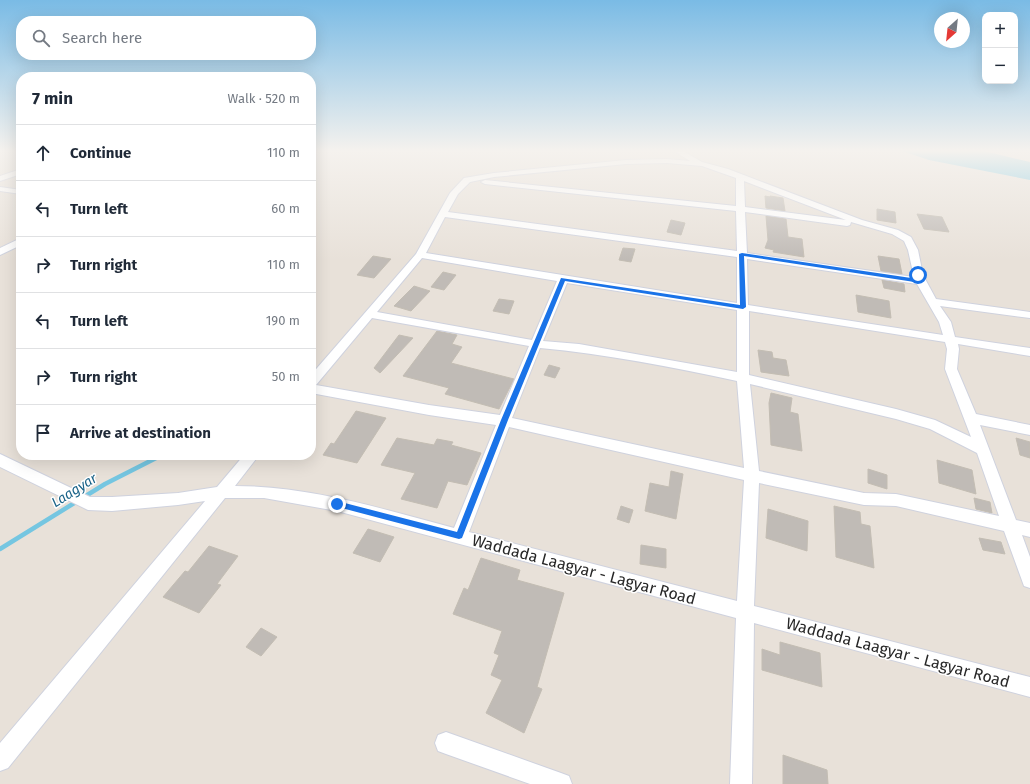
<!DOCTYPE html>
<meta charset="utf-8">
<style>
:root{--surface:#fff;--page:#f2f2f3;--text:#1f2937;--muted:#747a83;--line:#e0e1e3}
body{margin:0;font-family:"Fira Sans",sans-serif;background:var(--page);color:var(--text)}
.controls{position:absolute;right:12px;top:12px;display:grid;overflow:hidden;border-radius:8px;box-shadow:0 4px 16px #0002}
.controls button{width:36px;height:36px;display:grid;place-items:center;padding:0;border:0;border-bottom:1px solid var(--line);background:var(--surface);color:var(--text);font:20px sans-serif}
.compass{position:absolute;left:934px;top:12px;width:36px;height:36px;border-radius:50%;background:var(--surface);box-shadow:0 4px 16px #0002;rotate:207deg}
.stop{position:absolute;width:12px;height:12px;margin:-9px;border:3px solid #1a73e8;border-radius:50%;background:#fff}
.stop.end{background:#1a73e8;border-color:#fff;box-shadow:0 1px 4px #0008}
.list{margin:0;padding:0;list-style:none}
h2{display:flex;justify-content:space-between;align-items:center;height:52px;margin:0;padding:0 16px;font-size:17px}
h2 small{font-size:13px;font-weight:400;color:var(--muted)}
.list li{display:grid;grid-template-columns:26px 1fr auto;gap:12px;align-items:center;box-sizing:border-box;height:56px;padding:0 16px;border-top:1px solid var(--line)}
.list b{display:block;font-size:15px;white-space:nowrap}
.list em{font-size:13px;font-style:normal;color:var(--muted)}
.icon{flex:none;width:22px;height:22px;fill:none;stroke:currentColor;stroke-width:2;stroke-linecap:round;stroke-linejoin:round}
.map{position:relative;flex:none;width:1030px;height:784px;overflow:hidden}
.search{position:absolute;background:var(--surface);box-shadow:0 4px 16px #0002;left:16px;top:16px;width:300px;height:44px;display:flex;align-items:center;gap:10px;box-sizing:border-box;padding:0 14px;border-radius:16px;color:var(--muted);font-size:15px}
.panel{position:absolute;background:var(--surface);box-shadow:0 4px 16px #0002;left:16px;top:72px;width:300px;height:388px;border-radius:16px}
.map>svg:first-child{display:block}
.water{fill:#75c6e1}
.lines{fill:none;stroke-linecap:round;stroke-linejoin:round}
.stream-far1{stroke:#75c6e1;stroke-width:2.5}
.stream{stroke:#75c6e1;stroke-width:4.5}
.building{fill:#c0bbb6;stroke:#c3bdb3}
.minor-casing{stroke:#cfd2de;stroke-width:2}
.minor{fill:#fff;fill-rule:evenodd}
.route{fill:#1a73e8}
.labels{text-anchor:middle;stroke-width:3;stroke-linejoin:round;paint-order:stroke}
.water-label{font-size:14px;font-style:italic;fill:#1a6388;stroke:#fff}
.near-street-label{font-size:16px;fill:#272727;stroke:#fff}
</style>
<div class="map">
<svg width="1030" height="784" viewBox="0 0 1030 784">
<rect width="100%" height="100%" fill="#e8e1d9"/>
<path class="water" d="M902 151H984L1030 162V180L929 160Z"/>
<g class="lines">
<path class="stream-far1" d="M311 175V177"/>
<path class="stream" d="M0 549 105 484 162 455"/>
</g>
<path class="building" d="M765 196 770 197V196L783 198 785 211 766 208Z
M877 209 895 212 896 223 877 220Z
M917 214 942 217 949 232 924 229Z
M766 216 786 219 788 237 802 239 804 257 773 252 774 250 765 248 768 240Z
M671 220 685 223 681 235 667 232Z
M623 248 635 249 631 262 619 260Z
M373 256 391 259 374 278 357 275Z
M878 256 899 259 902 274 881 271Z
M443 272 456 275 444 290 431 287Z
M882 280 904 284 905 292 884 288Z
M414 286 430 291 411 311 394 306Z
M856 295 889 301 891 318 858 312Z
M499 299 514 301 509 314 493 311Z
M437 331 457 335 452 344 462 347 451 363 514 379 499 409 445 394 449 388 403 376Z
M399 335 413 338 380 373 374 368Z
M758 350 772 352 773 358 786 360 789 376 761 372Z
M549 365 560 368 555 378 544 375Z
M771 393 792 398 790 412 798 414 802 451 771 445 769 403Z
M356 411 386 418 357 463 323 455 331 443 334 444Z
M397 438 434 445 437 439 453 442 451 445 481 453 467 485 448 481 437 508 401 499 415 473 381 465Z
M1016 438 1030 442V458L1020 455Z
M937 460 972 470 976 494 939 483Z
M868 469 887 475V489L868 483Z
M671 471 683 474 676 519 645 511 650 483 669 487Z
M974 498 990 502 992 513 976 509Z
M621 506 633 510 629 523 617 519Z
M834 506 860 512 861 524 870 526 874 568 836 557Z
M768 509 808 521 807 551 766 538Z
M368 529 394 537 380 562 353 553Z
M979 538 1001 542 1005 554 983 550Z
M641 545 666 549V568L640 564Z
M209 546 238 556 217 584 221 585 199 613 163 597 185 571 188 572Z
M481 558 520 570 517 580 564 593 537 687 542 689 524 733 486 713 502 680 491 675 499 655 494 653 502 631 453 614 464 588 468 590Z
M261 628 277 637 261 656 246 647Z
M780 642 820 653 822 687 762 670V649L780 655Z
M783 755 827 770 828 784H783Z"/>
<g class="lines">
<defs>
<path id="minor" d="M674 151H683L702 162 728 169 862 220 898 230 911 237 918 250 923 275 936 299 1030 312V318L940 306 951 322 955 337 1030 348V356L958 344 959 349 957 369 976 414 1030 425V435L980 425 1016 520 1030 523V537L1022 535 1030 557V588L1024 586 1004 531 896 506 864 505 759 483 754 606 1030 677V697L754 623 752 784H730L736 618 337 511 264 498H225L8 768 0 771V743L205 501 178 505 112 511 88 510 0 467V454L90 497H112L178 493 217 487 244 455H259L235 486C310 486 383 509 454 528L496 425 429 415 311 393V375L416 254 450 193 464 178 494 173 626 160 667 159 690 161ZM667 163 702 166 736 178V206L485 180 481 182 485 184 736 211 737 251 448 212 458 194 470 182 494 177 626 164ZM744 181 846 220 745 207ZM745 212 847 226 850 225 851 222 892 234 904 241 908 250 914 277 747 253ZM445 217 737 257V303L426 253ZM422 258 557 281 532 340 377 312ZM747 259 917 284 939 322 943 335 748 305ZM567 283 737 310V372L579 344 543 341ZM749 311 945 342 947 349 945 369 971 437 935 420 896 409 749 375ZM372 318 529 346 500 415 429 405 316 385ZM540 348C606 354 672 367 737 381L744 468 512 418ZM750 384 896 419 930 429 977 453 999 516 896 494 864 493 759 471ZM509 427 744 480 737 601 469 532Z
M21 169V174L0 181V176Z
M0 187 21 190V194L0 191Z
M21 238V245L0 255V248Z
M446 732 561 773 569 776 572 784H530L446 754 438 751 435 743 438 735Z"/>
</defs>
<use href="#minor" class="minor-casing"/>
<use href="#minor" class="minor"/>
</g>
<linearGradient id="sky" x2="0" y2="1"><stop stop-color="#7abbe5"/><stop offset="0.58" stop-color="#f5f2ee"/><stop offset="1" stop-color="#f5f2ee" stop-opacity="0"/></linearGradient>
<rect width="1030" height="260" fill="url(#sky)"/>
<path class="route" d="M742 253 918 279 915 275 918 273 924 281 921 283 744 256 746 307 743 309 565 281 508 420 462 538 459 539 334 506 333 504 337 501 457 532 501 420 561 278 740 305 739 254Z"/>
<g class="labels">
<g class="water-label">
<text transform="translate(74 490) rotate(-32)" y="5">Laagyar</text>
</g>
<g class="near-street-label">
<text transform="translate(584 569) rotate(15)" y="6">Waddada Laagyar - Lagyar Road</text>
<text transform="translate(898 652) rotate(15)" y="6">Waddada Laagyar - Lagyar Road</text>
</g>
</g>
</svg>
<div class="controls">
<button>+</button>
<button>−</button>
</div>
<svg class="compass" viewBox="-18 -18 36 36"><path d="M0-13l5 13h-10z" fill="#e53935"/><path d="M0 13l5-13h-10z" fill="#747a83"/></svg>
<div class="stop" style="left:918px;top:275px"></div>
<div class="stop end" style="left:337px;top:504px"></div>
<div class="search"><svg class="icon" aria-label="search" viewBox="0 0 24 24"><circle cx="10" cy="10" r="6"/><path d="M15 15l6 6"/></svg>Search here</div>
<section class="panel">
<h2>7 min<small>Walk · 520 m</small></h2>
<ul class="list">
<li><svg class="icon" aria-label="ahead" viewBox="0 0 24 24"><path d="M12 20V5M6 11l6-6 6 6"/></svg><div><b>Continue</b></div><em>110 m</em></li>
<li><svg class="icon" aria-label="left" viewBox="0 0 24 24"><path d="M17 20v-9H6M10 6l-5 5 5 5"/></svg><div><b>Turn left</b></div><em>60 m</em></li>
<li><svg class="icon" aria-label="right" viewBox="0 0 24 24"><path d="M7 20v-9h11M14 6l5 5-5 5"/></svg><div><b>Turn right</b></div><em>110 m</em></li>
<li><svg class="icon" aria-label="left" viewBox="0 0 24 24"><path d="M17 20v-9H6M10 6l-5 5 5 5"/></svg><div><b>Turn left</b></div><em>190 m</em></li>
<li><svg class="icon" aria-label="right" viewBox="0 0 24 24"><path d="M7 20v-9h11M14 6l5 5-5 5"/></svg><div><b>Turn right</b></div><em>50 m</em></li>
<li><svg class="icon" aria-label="arrive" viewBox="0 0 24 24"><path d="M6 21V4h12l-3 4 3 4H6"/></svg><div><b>Arrive at destination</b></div></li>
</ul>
</section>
</div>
